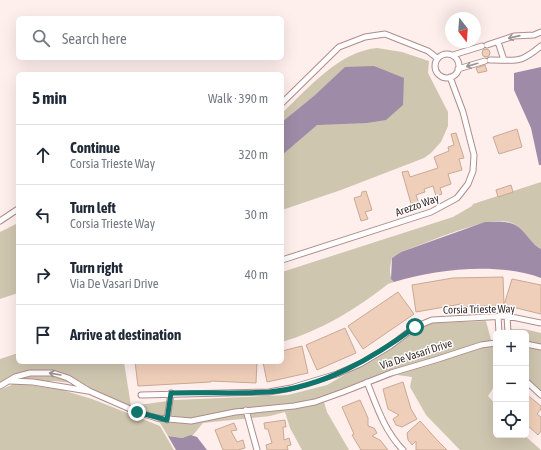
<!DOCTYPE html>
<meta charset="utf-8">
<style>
:root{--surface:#fff;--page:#f6f6f7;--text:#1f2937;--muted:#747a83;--line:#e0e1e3}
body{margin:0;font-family:"Asap Condensed",sans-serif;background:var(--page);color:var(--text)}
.controls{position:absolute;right:12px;bottom:12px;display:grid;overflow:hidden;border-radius:6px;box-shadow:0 4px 16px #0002}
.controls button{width:36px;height:36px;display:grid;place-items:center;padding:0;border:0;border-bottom:1px solid var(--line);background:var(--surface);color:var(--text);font:20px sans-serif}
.compass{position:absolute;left:445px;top:12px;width:36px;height:36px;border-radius:50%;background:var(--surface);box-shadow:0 4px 16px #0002;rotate:163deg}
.stop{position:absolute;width:12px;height:12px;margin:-9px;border:3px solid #0f766e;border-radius:50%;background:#fff}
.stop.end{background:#0f766e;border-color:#fff;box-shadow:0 1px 4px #0008}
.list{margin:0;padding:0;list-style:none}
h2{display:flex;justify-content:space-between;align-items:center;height:52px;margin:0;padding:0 16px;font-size:17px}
h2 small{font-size:13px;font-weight:400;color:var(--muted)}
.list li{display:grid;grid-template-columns:26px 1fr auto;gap:12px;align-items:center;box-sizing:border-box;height:60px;padding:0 16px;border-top:1px solid var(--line)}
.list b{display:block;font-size:15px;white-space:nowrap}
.list p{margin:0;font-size:13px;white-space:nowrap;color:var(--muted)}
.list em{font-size:13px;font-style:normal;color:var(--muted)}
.icon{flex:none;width:22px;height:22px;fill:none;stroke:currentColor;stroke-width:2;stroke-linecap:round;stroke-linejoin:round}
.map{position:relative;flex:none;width:541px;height:450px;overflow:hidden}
.search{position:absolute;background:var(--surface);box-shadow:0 4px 16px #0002;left:16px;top:16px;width:268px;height:44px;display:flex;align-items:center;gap:10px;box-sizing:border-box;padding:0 14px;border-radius:6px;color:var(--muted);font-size:15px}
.panel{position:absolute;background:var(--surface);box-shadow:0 4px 16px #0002;left:16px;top:72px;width:268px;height:292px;border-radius:6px}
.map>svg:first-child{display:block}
.green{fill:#cfc6b0}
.water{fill:#9e8ba7}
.building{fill:#f0cfba;stroke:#c8a995}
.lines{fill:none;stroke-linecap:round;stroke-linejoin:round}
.street-casing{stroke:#b18c8a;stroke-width:7}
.street{stroke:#fff;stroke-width:5}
.oneway{stroke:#9c9494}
.route{stroke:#0f766e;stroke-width:5}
.labels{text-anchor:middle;stroke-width:3;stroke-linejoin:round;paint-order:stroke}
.street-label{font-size:11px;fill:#392a29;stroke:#fff}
</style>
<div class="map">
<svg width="541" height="450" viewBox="0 0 541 450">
<rect width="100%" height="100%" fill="#feeeec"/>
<path class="green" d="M377 48 402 52 429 61 428 73 448 112V126L441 142 431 153 424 158 341 190 282 210V113C309 88 338 52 377 48Z
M541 182V249C529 243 524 228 512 223 489 214 425 244 401 252L392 258C390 266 388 276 394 282L388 284C355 310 322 330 282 342V272L453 217 472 206 473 204Z
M18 223V293L0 299V232Z
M486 321 496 359V384L488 396 496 405V435H524L541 450H460L426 415 410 387 412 377 397 375 324 402 327 412 349 450H302L290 428 285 412 270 416 203 423 193 435 182 438 168 436 160 423 92 396 87 385 55 381H16L0 387V359L18 353V362H124L131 406 175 400 288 395 327 385 395 346 417 329 430 323Z
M509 329H524L541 333V395L526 381V333H500Z
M16 383 62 390 92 399 160 426 174 450H0V390Z"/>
<path class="water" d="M374 66 404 78 403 105 386 120 367 123 317 125 282 155V122L314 96 345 67Z
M541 67V165H539L531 128 514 90V73Z
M485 222C493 222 503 221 510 223 524 226 529 243 541 249V278C498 262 436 269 394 282L391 279 392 258 401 252Z
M191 435 197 437 207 450H176L168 436 182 438Z"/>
<path class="building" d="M482 53a4 4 0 1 1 8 0a4 4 0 1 1-8 0Z
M485 65 487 71 478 73 476 68Z
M517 129 522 147 499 154 493 137Z
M456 133 464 158 459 159 462 170 448 174 451 184 440 188 442 194 436 196 433 186 424 189 425 192 416 195 419 204 412 207 402 172 408 171 410 177 438 168 434 157 449 151 448 147 454 145 451 134Z
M511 185 513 192 498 197 496 190Z
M366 191 372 210 365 212 368 219 361 221 354 198 361 196 362 192Z
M503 277 504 305 460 307 461 304 416 312 412 285 453 278Z
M512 279 541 285V314L504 305Z
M398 292 414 314 363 349 348 326Z
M345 328 356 353 317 370 306 345Z
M302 346 308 373 267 382 263 362H282V351Z
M135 362H257L256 383 211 381V382L138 386Z
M403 382 411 409 417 419 402 427 396 425 393 419 399 415 388 409 383 389Z
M526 394 541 406V409L537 414 541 417V431L538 435 526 424Z
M360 400 368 418V426L374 428 377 433 372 436 380 440 388 450H361L352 435 354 434 342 407Z
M285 420 286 427H283L284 440 289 438 291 445 287 446 288 450H267L266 445 272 443 268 429H265L264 423Z
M420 421 438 441 447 450H416V441L412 445 408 440 407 433Z
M234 423 237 430 231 431 237 442 243 440 245 448 238 450H223L215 430Z"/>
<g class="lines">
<defs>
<path id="street" d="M498 42 504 60
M487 45 514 36 534 35 541 32
M435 66a12 12 0 1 1 24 0a12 12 0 1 1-24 0Z
M453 55 482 46
M490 60C518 60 519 64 541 46
M458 69 485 61
M282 103 339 47 365 37 385 34 428 51 437 58
M0 221 18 209
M282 260 431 212 457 198 468 184 473 171 474 155 463 112 450 77
M498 316 499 333
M507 316 508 333
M526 344 541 347
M10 381 33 382 88 391
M526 381 541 395
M367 382C377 407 384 430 403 450
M0 386 15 377 30 373H53L68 378 89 391 137 412 157 418 191 421 235 412 294 406 315 402 343 392 391 373 435 360 481 345 496 343
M141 395 269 392 291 388 337 374 360 364 390 346 415 327 432 320 507 316 541 323
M246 410 257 450
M167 420 171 393"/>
</defs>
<use href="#street" class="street-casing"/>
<use href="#street" class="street"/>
</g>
<defs><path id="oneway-shaft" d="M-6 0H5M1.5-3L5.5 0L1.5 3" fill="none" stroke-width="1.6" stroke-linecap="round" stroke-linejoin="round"/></defs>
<g class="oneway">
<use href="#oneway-shaft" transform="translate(514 37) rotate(167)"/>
<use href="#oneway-shaft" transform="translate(472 65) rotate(164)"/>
<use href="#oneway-shaft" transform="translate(55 374) rotate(-170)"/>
</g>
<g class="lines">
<path class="route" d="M137 412 167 420 171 393C203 392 236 394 269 392 323 387 372 359 415 327"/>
</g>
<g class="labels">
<g class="street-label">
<text transform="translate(417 205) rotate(-20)" y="4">Arezzo Way</text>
<text transform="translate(479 309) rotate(-1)" y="4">Corsia Trieste Way</text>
<text transform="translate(416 354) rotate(-18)" y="4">Via De Vasari Drive</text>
</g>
</g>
</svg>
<div class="controls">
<button>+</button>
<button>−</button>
<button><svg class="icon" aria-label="locate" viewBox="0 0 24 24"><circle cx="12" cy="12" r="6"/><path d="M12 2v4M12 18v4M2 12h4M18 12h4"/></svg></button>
</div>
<svg class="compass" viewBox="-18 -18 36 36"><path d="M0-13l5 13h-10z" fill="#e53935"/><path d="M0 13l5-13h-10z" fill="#747a83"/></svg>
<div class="stop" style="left:415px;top:327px"></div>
<div class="stop end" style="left:137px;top:412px"></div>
<div class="search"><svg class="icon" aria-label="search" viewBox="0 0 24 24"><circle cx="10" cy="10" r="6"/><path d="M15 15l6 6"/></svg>Search here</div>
<section class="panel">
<h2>5 min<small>Walk · 390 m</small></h2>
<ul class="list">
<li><svg class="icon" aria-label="ahead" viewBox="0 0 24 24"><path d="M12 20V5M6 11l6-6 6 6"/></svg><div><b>Continue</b><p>Corsia Trieste Way</p></div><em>320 m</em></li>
<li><svg class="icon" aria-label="left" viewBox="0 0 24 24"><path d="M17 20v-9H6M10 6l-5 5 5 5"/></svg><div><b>Turn left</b><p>Corsia Trieste Way</p></div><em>30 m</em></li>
<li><svg class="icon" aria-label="right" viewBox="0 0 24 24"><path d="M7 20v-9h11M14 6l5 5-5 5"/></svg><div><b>Turn right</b><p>Via De Vasari Drive</p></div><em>40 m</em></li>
<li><svg class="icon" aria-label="arrive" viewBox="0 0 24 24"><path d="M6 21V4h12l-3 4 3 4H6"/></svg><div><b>Arrive at destination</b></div></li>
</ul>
</section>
</div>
